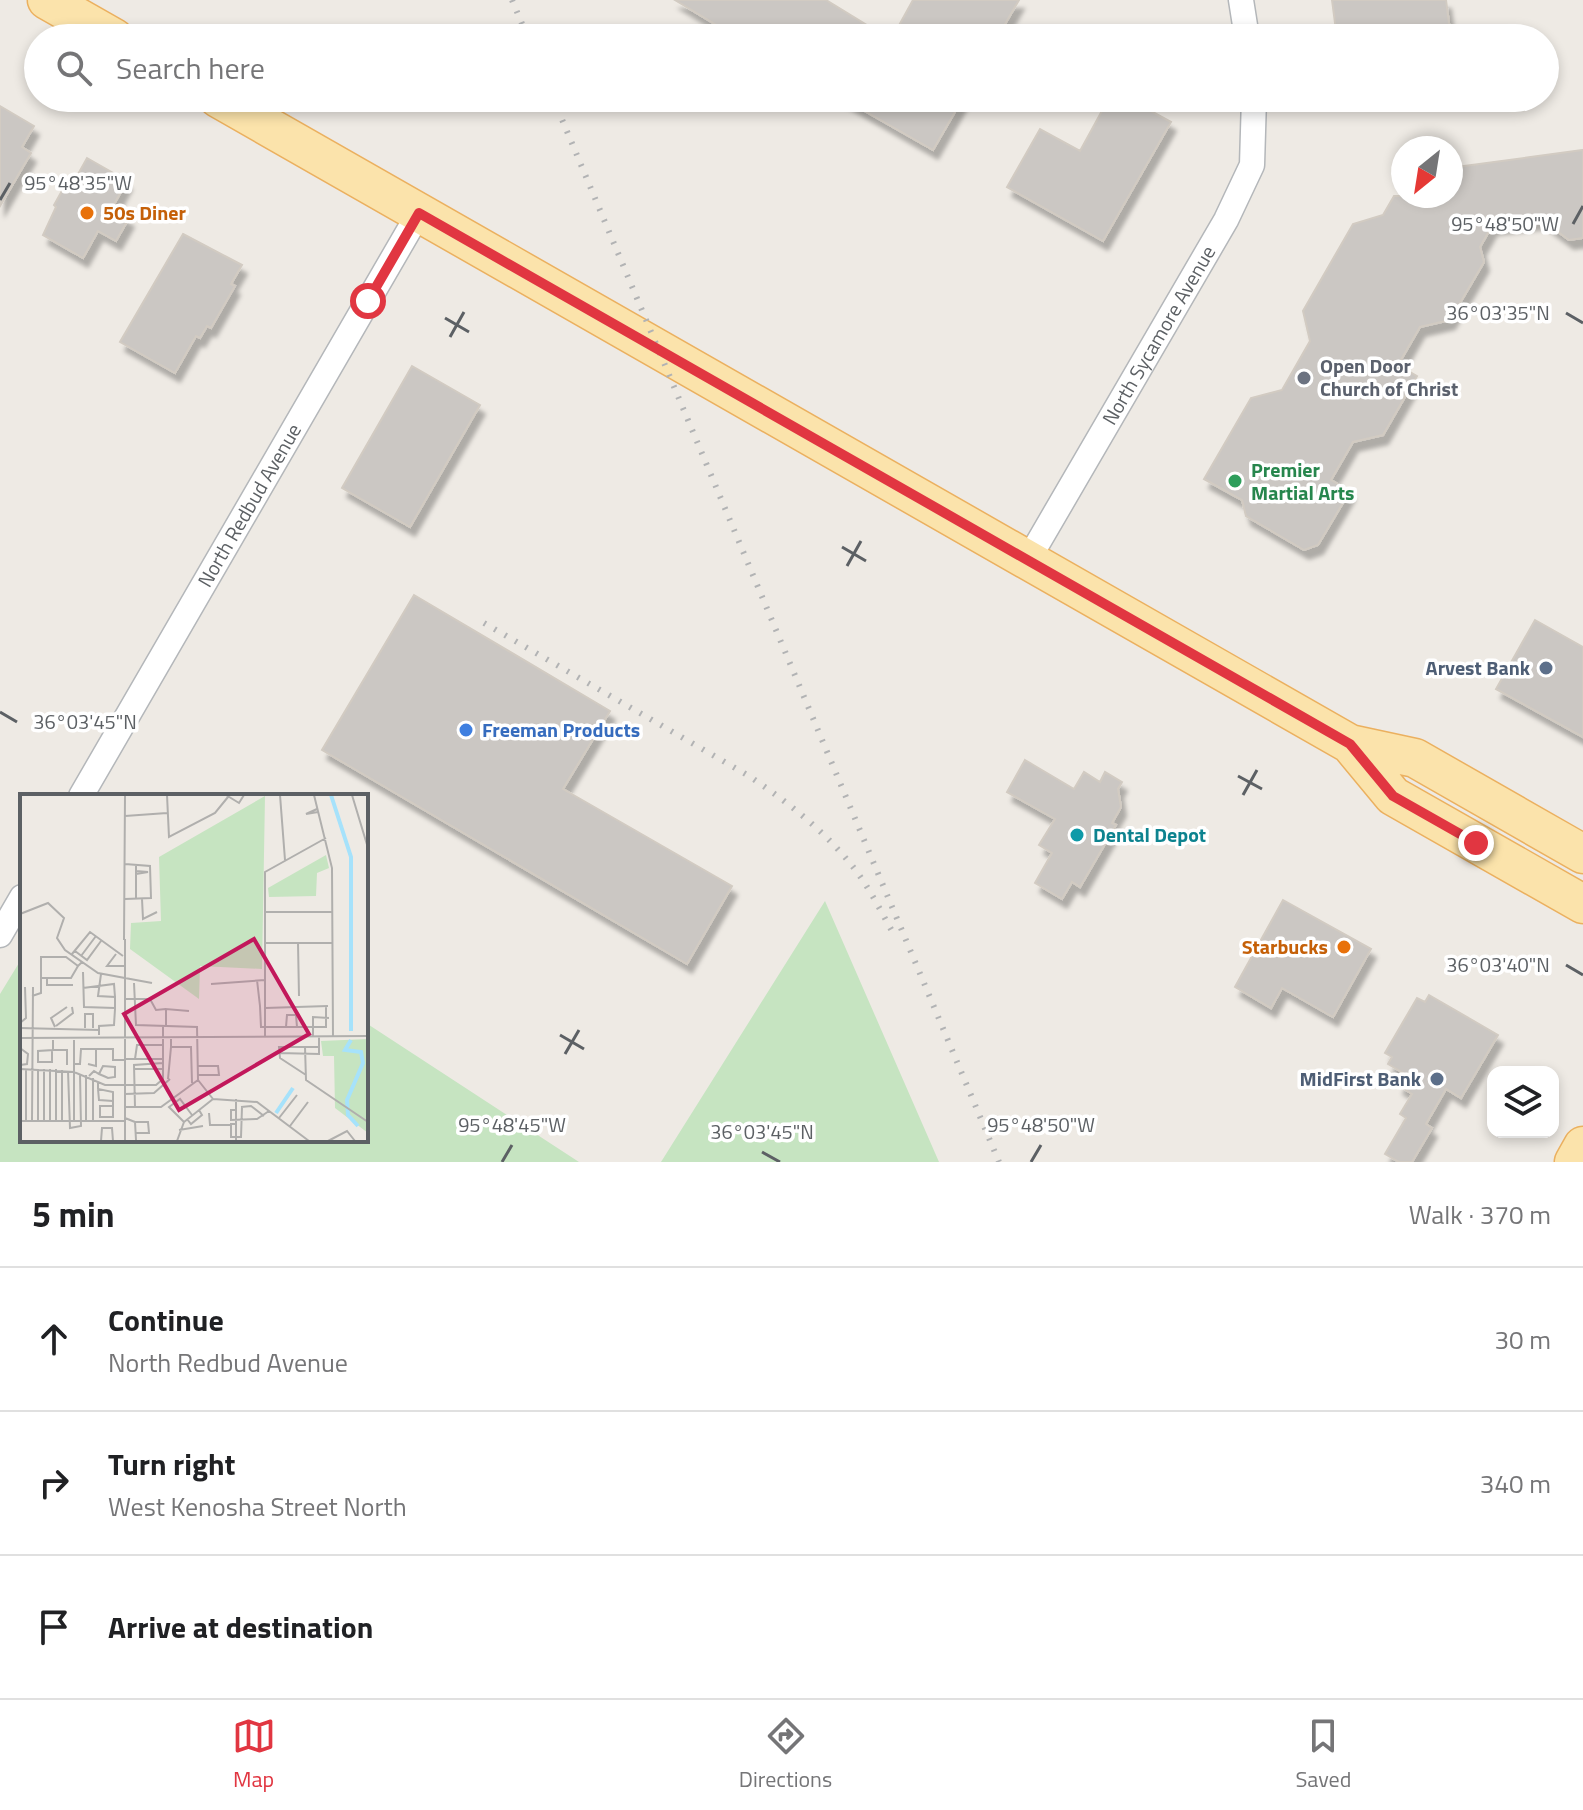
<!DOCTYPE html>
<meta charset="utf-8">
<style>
:root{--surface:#fff;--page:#f2f2f2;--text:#202124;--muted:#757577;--line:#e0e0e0;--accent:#e13641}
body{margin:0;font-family:"Titillium Web",sans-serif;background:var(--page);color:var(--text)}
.controls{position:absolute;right:24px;bottom:24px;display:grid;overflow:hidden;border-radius:16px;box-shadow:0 4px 12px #0003}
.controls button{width:72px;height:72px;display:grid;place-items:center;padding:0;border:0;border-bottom:2px solid var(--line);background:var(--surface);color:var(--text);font:40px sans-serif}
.compass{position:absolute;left:1391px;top:136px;width:72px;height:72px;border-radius:50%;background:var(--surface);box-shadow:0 4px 12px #0003;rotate:210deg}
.stop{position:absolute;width:24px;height:24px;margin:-18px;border:6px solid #e13641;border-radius:50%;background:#fff}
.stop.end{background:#e13641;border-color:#fff;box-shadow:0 2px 8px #0008}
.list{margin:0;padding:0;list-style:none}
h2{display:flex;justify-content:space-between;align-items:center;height:104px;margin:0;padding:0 32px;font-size:34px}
h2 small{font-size:26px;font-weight:400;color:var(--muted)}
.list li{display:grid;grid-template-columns:52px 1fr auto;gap:24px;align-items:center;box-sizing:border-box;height:144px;padding:0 32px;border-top:2px solid var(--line)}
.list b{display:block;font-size:30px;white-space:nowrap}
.list p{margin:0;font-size:26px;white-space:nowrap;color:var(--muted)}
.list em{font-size:26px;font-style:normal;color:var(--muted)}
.icon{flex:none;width:44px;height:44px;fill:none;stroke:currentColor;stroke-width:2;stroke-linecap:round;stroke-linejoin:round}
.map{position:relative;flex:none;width:1583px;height:1162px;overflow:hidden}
.search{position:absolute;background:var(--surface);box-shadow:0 4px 12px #0003;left:24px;right:24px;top:24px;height:88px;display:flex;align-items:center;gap:20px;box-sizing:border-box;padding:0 28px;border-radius:44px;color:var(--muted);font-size:30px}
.sheet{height:536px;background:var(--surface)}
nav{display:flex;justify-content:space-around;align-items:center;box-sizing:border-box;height:112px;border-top:2px solid var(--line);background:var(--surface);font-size:22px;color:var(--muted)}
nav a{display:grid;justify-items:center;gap:4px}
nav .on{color:var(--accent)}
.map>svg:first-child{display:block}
.green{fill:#c6e4c1}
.building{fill:#cbc7c3;stroke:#d2cbc2;stroke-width:2;filter:url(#shadow)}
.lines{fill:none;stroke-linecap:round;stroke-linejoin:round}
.minor-casing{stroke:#b4b7ba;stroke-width:27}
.primary-casing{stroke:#ebb05f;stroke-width:41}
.minor{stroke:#fff;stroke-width:24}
.primary{stroke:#fbe3ab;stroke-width:38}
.rail{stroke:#b2b3b4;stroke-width:6;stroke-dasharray:2 10;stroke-linecap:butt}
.route{stroke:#e13641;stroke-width:10}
.ticks{fill:none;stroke:#5c6064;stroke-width:3}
.food-dot{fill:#e8710a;stroke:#fff;stroke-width:3}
.worship-dot{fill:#6b7280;stroke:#fff;stroke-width:3}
.leisure-dot{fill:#2e9e5b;stroke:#fff;stroke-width:3}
.service-dot{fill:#5c6f8a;stroke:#fff;stroke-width:3}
.shop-dot{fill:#3f7fe0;stroke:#fff;stroke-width:3}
.culture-dot{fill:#0f9aa8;stroke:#fff;stroke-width:3}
.labels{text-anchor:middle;stroke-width:7;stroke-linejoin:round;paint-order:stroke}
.food-label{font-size:20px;font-weight:bold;fill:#c56008;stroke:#fff;text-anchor:start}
.street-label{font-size:20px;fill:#5c6064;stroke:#fff}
.worship-label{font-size:20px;font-weight:bold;fill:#5b616d;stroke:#fff;text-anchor:start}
.leisure-label{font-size:20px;font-weight:bold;fill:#27864d;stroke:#fff;text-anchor:start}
.service-label{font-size:20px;font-weight:bold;fill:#4e5e75;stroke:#fff;text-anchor:end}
.shop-label{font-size:20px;font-weight:bold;fill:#366cbe;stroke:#fff;text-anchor:start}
.culture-label{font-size:20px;font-weight:bold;fill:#0d838f;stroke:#fff;text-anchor:start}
.inset-river{fill:none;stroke:#a6e2fb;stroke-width:4}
.inset-road{fill:none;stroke:#b0afad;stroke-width:2}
.view{fill:#c2185b;fill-opacity:0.15;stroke:#c2185b;stroke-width:4}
.inset-edge{fill:none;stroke:#5c6064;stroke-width:4}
.ticks-label{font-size:20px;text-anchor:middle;fill:#5c6064;stroke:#fff;stroke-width:7;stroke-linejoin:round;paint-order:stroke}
</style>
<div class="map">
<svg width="1583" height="1162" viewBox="0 0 1583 1162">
<defs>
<filter id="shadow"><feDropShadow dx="5" dy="9" stdDeviation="2" flood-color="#0004"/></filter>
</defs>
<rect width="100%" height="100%" fill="#eeeae4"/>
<path class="green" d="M825 901 939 1162H661Z
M22 958V1140H366V1023L579 1162H0V994Z"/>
<path class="building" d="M675 0H826L888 38H738Z
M913 0H1019L997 38H892Z
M1332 0H1446L1451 38H1337Z
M842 98H963L933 150Z
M1109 98H1142L1138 104 1171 122 1103 241 1007 187 1040 129 1080 151Z
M0 106 34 126 22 147 31 153 0 206Z
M1583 150V238L1569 240 1542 220 1492 226 1480 247 1484 262 1450 320 1420 327 1398 365 1417 376 1383 435 1353 442 1331 480 1350 491 1318 545 1304 550 1246 516 1242 500 1204 479 1251 398 1282 390 1310 341 1303 311 1353 224 1383 215 1394 196H1451V178L1457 167Z
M87 158 127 181 112 208 129 218 116 241 98 231 83 258 43 235 56 207 54 205 67 182 72 185Z
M183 234 242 265 231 284 235 286 211 328 207 326 200 338 196 336 175 373 120 342Z
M412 366 480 405 410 527 342 488Z
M414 595 610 711 563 789 732 886 687 964 322 750Z
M1535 620 1583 647V737L1496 689Z
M1025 760 1074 789 1084 772 1100 782 1105 772 1122 782 1118 789 1121 807 1112 823 1116 825 1080 887 1072 882 1062 899 1035 883 1052 853 1039 845 1055 819 1007 792Z
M1283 900 1371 949 1333 1017 1282 988 1271 1008 1235 987Z
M1429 995 1498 1035 1461 1098 1446 1089 1426 1124 1432 1128 1412 1162H1399L1385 1154 1406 1118 1400 1114 1412 1094 1398 1085 1405 1074 1388 1064 1392 1057 1385 1053 1417 998 1425 1002Z"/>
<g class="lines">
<defs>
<g id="minor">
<path d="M1241 0 1247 38"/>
<path id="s1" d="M1028 560 1226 220 1252 165 1254 98"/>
<path id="s2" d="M81 796 419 213"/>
<path d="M0 935 22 897"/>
</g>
<path id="primary" d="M47 0 114 38
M218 98 1350 744 1415 758 1583 854
M1350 744 1393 796 1583 904
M1574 1162 1583 1146"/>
</defs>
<use href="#minor" class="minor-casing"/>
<use href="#primary" class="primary-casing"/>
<use href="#minor" class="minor"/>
<use href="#primary" class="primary"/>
<path class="rail" d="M512 0 528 38
M553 98 999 1162
M484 623 749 776C786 801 821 828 849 862 867 883 879 908 892 931"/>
</g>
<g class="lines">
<path class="route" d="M368 301 419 213 1350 744 1393 796 1476 843"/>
</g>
<path class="ticks" d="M0 200 10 183M1573 224 1583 206M1566 313 1583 323M445 318 469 332M450 337 464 312M842 547 866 561M847 566 861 541M0 712 17 722M1238 776 1262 789M1243 795 1257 770M1566 965 1583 975M560 1035 584 1049M565 1054 579 1030M762 1152 780 1162M502 1162 512 1145M1031 1162 1041 1145"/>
<g class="food-dot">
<circle cx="87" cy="213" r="8"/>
<circle cx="1344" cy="947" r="8"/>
</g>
<circle class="worship-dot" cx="1304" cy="378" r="8"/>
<circle class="leisure-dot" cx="1235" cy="481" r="8"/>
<g class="service-dot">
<circle cx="1546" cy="668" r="8"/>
<circle cx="1437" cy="1079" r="8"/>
</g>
<circle class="shop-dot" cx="466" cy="730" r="8"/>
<circle class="culture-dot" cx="1077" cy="835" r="8"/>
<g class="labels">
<g class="food-label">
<text x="103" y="220">50s Diner</text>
<text x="1328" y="954" text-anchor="end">Starbucks</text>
</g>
<g class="street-label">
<text dy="7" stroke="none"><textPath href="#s1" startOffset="260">North Sycamore Avenue</textPath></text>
<text dy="7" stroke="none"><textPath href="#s2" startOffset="336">North Redbud Avenue</textPath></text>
</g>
<g class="worship-label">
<text x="1320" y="373">Open Door<tspan x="1320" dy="23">Church of Christ</tspan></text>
</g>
<g class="leisure-label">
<text x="1251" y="477">Premier<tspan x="1251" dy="23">Martial Arts</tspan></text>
</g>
<g class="service-label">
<text x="1530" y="675">Arvest Bank</text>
<text x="1421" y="1086">MidFirst Bank</text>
</g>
<g class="shop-label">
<text x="482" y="737">Freeman Products</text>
</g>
<g class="culture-label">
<text x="1093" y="842">Dental Depot</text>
</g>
</g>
<g transform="translate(20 794)">
<rect width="348" height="348" fill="#eeeae4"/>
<path d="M245 2 242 175 180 172 179 205 110 155 111 129 141 127 139 63ZM306 61 309 74 297 79 296 102 249 103 248 94ZM348 245V339L315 314 314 262H303L301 247Z" fill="#c6e4c1"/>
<path class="inset-river" d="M311 1 331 63V237M331 246 325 256 341 258 343 269 327 306 328 321 338 332M256 319 273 294"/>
<path class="inset-road" d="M147 1 149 43 195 19 208 3M206 1 219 9 224 1M260 1 265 66M294 1 312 74 313 243M332 1 348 54M297 15 286 20 298 18M105 22 147 19M105 70 130 72 131 104 105 105M116 71V105M116 77 128 78 116 80M122 105 123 125 137 118M245 118H312M0 120 28 109 44 124 37 144 45 156 78 179 132 189M105 145V347M104 146 105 1M245 149H312M278 149 279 202M55 157 67 166 81 147M52 160 70 138 103 162M96 160 87 172H105M61 162 76 142M63 178 64 213 95 214M21 184H51L58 172M27 184V191H53M237 186 240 212M114 189 116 231 177 233 178 286 193 305M191 190 245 186M63 194 94 190 95 203M12 202 21 199V163H46L58 172 62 168M105 205H130L136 216 146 215M240 212 241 233H306V212M245 214 308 212M0 229 6 224 5 193M146 231V215L169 217M36 232 53 219 52 213M35 233 31 224 47 213M266 233 267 221H276L277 233M0 234 79 236M65 234V220H73V234M79 241V232L94 231 95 215V203L78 202 81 180M151 243V253H171L172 289M245 243V78L306 44M293 243V223L309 224M0 244 348 242M285 253 286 286 348 328M0 254 8 260 7 270 0 271M32 256V268H18V257L33 256V246M33 256H47V271M259 259 299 260V243M105 265H143M115 265 117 251H143M54 270H60L61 255H93V266H105M68 270 76 272V255M178 272H198L199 281H178M0 275 54 278 85 291H136L143 285V231M6 275V327M18 275V327M30 275V327M114 275H143M42 276V327M48 277 50 334 61 332 60 280M66 281V327M286 281 260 264 259 253H299M69 282 74 277 79 280 86 283 88 284 95 283V273L83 272 79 280M148 285 151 253M78 288V295L93 298V323H80V312H93M78 295 79 306 93 307M105 300 134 299 150 285M193 305 237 308 289 347M105 313H141L178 286M115 313 114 271 143 269M221 313 231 312 244 322M216 316H211V326L237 325 249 317M189 319 190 331H211M105 324 115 328 116 346M259 324 277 301M167 325 171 330 182 321 179 316M0 327H105M12 327 13 193M24 327V275M36 327V275M54 327V246M73 327V284M164 328 149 313 160 305 172 321M216 330H211V343H221L222 313M270 332 288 308M159 336 183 332M115 339H129L128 328H115M81 347 82 334H92L93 347M157 347 164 328 193 305M216 347V305M308 347 327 337 335 347"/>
<path class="view" d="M234 145 289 240 159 316 104 220Z"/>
<rect width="348" height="348" class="inset-edge"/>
</g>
<g class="ticks-label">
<text x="78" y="190">95°48'35"W</text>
<text x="1505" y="231">95°48'50"W</text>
<text x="1498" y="320">36°03'35"N</text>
<text x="85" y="729">36°03'45"N</text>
<text x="1498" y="972">36°03'40"N</text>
<text x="512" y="1132">95°48'45"W</text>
<text x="1041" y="1132">95°48'50"W</text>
<text x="762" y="1139">36°03'45"N</text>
</g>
</svg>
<div class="controls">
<button><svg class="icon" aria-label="layers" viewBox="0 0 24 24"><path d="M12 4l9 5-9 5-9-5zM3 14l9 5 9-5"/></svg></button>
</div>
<svg class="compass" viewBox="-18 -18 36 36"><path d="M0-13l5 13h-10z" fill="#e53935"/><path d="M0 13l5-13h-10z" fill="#757577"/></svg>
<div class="stop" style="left:368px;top:301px"></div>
<div class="stop end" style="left:1476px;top:843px"></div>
<div class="search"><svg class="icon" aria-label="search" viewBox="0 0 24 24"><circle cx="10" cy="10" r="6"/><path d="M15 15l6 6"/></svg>Search here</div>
</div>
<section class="sheet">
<h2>5 min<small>Walk · 370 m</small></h2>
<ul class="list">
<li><svg class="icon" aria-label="ahead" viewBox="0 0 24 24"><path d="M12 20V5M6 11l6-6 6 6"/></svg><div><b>Continue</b><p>North Redbud Avenue</p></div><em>30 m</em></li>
<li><svg class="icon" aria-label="right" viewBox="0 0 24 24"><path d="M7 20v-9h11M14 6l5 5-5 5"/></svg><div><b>Turn right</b><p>West Kenosha Street North</p></div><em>340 m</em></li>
<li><svg class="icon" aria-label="arrive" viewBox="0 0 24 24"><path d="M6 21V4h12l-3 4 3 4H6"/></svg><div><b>Arrive at destination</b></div></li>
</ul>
</section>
<nav>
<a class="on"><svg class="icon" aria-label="map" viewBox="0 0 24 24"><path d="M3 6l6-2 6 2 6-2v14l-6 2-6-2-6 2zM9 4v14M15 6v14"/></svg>Map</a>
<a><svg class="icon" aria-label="directions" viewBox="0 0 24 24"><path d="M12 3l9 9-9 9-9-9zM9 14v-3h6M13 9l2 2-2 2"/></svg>Directions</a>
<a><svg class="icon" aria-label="saved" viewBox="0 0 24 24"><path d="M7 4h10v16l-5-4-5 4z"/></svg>Saved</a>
</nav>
